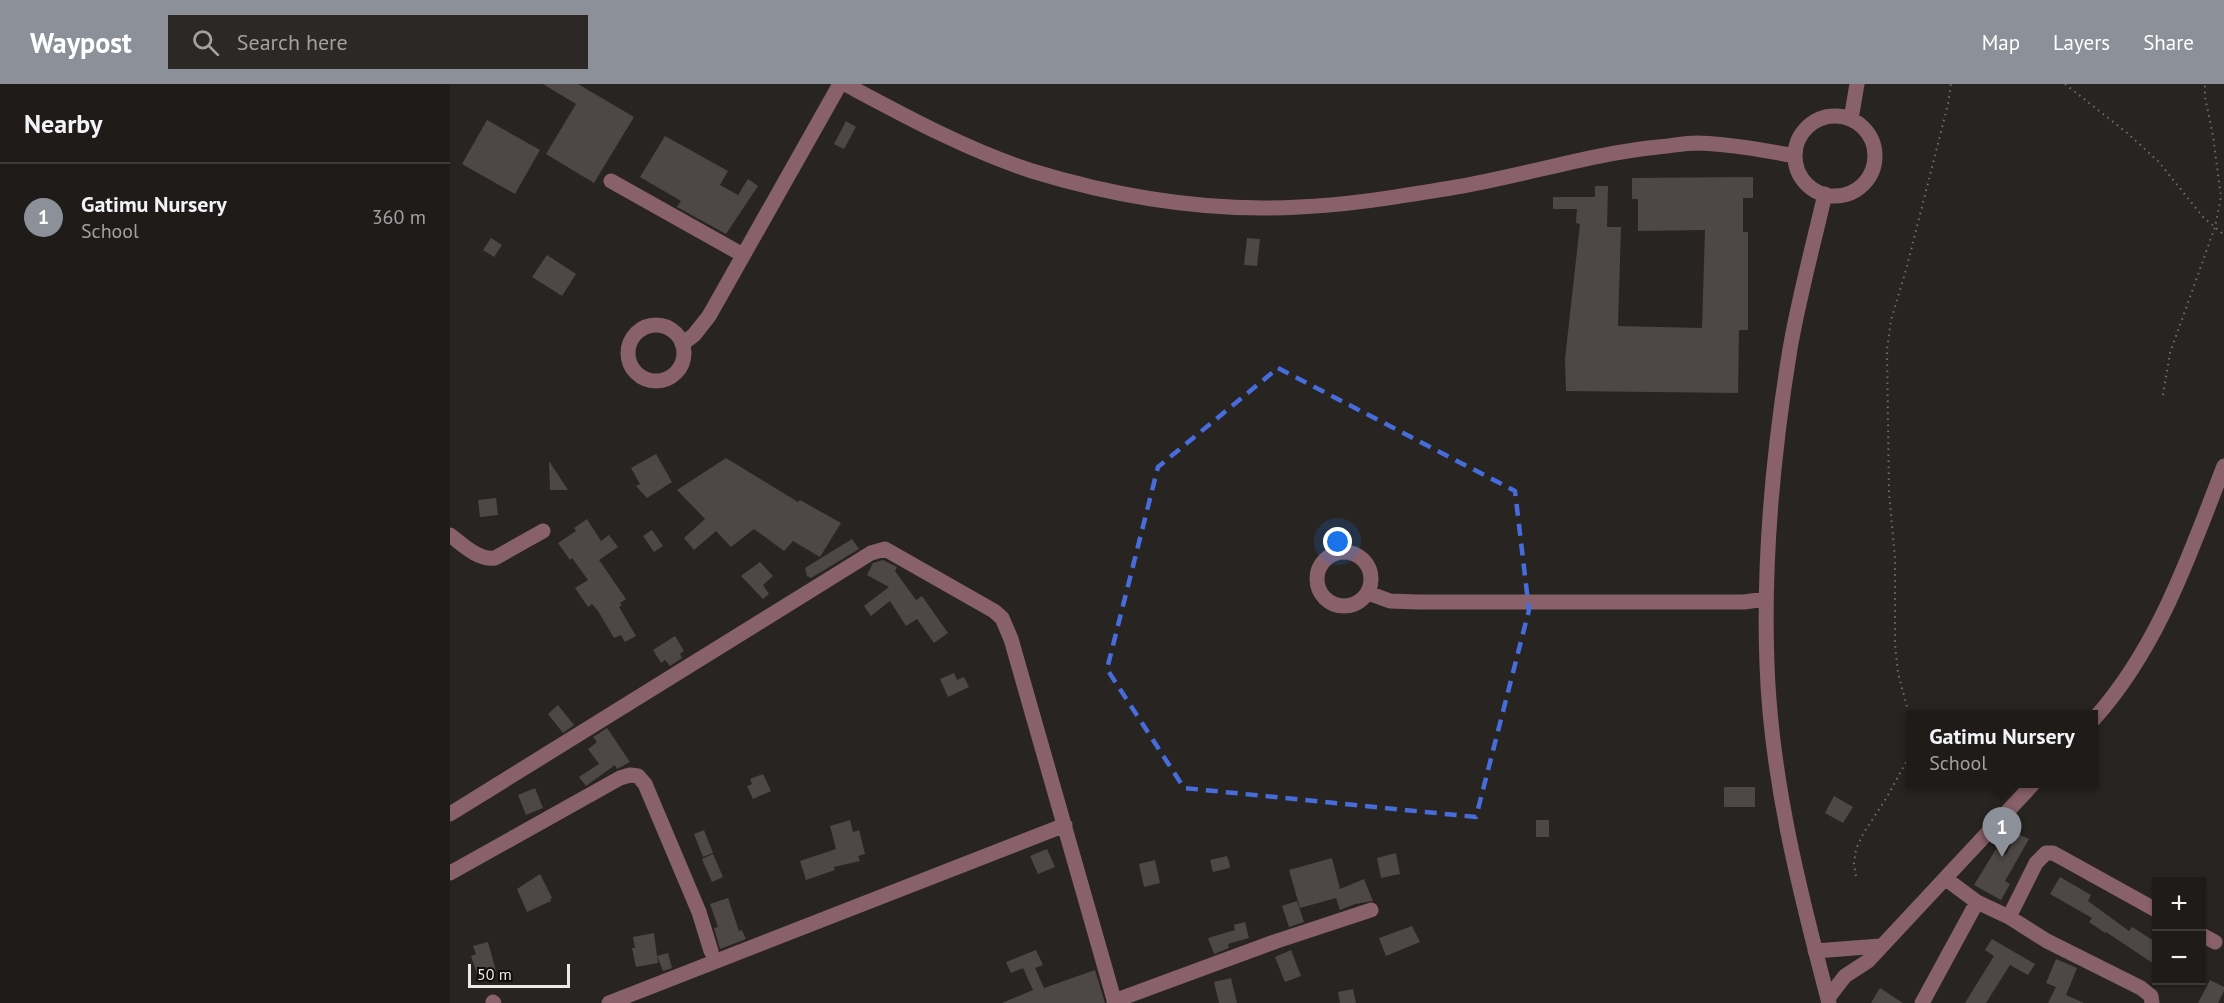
<!DOCTYPE html>
<meta charset="utf-8">
<style>
:root{--surface:#1e1b19;--page:#2b2826;--text:#f1f3f6;--muted:#a1a1a2;--line:#3c3938;--accent:#8c9099}
body{margin:0;font-family:"PT Sans",sans-serif;background:var(--page);color:var(--text)}
.controls{position:absolute;right:18px;bottom:18px;display:grid;overflow:hidden;border-radius:0px;box-shadow:0 2px 4px #0004}
.controls button{width:54px;height:54px;display:grid;place-items:center;padding:0;border:0;border-bottom:2px solid var(--line);background:var(--surface);color:var(--text);font:30px sans-serif}
.scale{position:absolute;left:18px;bottom:15px;width:102px;box-sizing:border-box;padding-left:6px;border:3px solid #ece9e7;border-top:0;font-size:16px;line-height:21px;white-space:nowrap;color:#ece9e7;-webkit-text-stroke:4px #0f0e0c;paint-order:stroke}
.you{position:absolute;left:888px;top:458px;width:21px;height:21px;margin:-15px;border:4px solid #fff;border-radius:50%;background:#1a73e8;box-shadow:0 0 0 9px #1a73e833}
.badge{display:grid;place-items:center;width:39px;height:39px;border-radius:50%;background:var(--accent);color:#fff;font-size:20px;font-weight:700}
.pin{position:absolute;translate:-50% -50px;filter:drop-shadow(0 2px 3px #0008)}
.pin::after{content:'';position:absolute;top:32px;width:21px;height:18px;background:inherit;clip-path:polygon(0 0,100% 0,50% 100%)}
.popup{position:absolute;left:1456px;top:626px;width:192px;height:78px;box-sizing:border-box;display:grid;place-content:center;border-radius:0px;background:var(--surface);filter:drop-shadow(0 2px 4px #0005);font-size:20px;white-space:nowrap;color:var(--muted)}
.popup b{font-size:22px;color:var(--text)}
.popup::after{content:'';position:absolute;left:50%;top:100%;margin-left:-12px;border:12px solid transparent;border-top-color:var(--surface)}
.list{margin:0;padding:0;list-style:none}
h2{display:flex;justify-content:space-between;align-items:center;height:78px;margin:0;padding:0 24px;font-size:26px}
h2 small{font-size:20px;font-weight:400;color:var(--muted)}
.list li{display:grid;grid-template-columns:39px 1fr auto;gap:18px;align-items:center;box-sizing:border-box;height:108px;padding:0 24px;border-top:2px solid var(--line)}
.list b{display:block;font-size:22px;white-space:nowrap}
.list p{margin:0;font-size:20px;white-space:nowrap;color:var(--muted)}
.list em{font-size:20px;font-style:normal;color:var(--muted)}
.icon{flex:none;width:33px;height:33px;fill:none;stroke:currentColor;stroke-width:2;stroke-linecap:round;stroke-linejoin:round}
.map{position:relative;flex:none;width:1774px;height:919px;overflow:hidden}
header{display:flex;align-items:center;gap:36px;box-sizing:border-box;height:84px;padding:0 30px;background:var(--accent);color:#fff}
header strong{font-size:28px}
nav{display:flex;gap:33px;margin-inline-start:auto;font-size:21px}
.search{width:420px;height:54px;background:var(--page);display:flex;align-items:center;gap:15px;box-sizing:border-box;padding:0 21px;border-radius:0px;color:var(--muted);font-size:22px}
main{display:flex}
aside{flex:1;background:var(--surface)}
.map>svg:first-child{display:block}
.building{fill:#4d4845}
.lines{fill:none;stroke-linecap:round;stroke-linejoin:round}
.path{stroke:#726e6c;stroke-width:2;stroke-dasharray:1.5 4.5;stroke-linecap:butt}
.minor{stroke:#89616a;stroke-width:15}
.marked{fill:none;stroke:#466ddb;stroke-width:4.5;stroke-dasharray:12 8;stroke-linejoin:round}
</style>
<header>
<strong>Waypost</strong>
<div class="search"><svg class="icon" aria-label="search" viewBox="0 0 24 24"><circle cx="10" cy="10" r="6"/><path d="M15 15l6 6"/></svg>Search here</div>
<nav><a>Map</a><a>Layers</a><a>Share</a></nav>
</header>
<main>
<aside>
<h2>Nearby<small></small></h2>
<ul class="list">
<li><span class="badge">1</span><div><b>Gatimu Nursery</b><p>School</p></div><em>360 m</em></li>
</ul>
</aside>
<div class="map">
<svg width="1774" height="919" viewBox="0 0 1774 919">
<rect width="100%" height="100%" fill="#282421"/>
<path class="building" d="M93 0H128L184 33 144 99 96 70 126 20Z
M37 36 90 66 65 110 12 80Z
M396 37 406 43 394 65 384 60Z
M215 52 278 87 270 101 288 111 298 95 308 102 276 150 227 123 231 117 190 93Z
M1303 93V114H1293V148H1298V246H1289L1288 309 1116 307 1115 275 1130 140 1126 139 1127 125H1103V113H1145V102H1158L1157 143H1171L1168 242 1252 244 1255 146 1188 147V115H1182V94Z
M41 154 52 161 44 173 33 166Z
M797 154 810 155 807 182 794 181Z
M97 171 126 190 112 212 82 193Z
M206 370 222 398 197 414 186 402 190 400 181 384Z
M276 374 348 418 350 416 391 439 370 473 343 457 334 467 304 445 281 463 266 447 244 466 234 454 255 435 227 406Z
M99 377 118 406H100Z
M46 414 48 431 30 433 28 416Z
M137 435 151 457 159 451 168 463 149 476 176 515 170 519 172 521 169 523 186 552 175 558 171 551 164 554 148 527 142 520 138 523 125 504 138 496 122 474 120 476 108 459 126 447 124 444Z
M202 446 213 462 204 468 193 452Z
M402 455 409 465 361 494 357 492 355 484Z
M433 476 447 483 445 487 466 516 472 512 498 549 484 559 467 535 456 542 440 517 421 532 414 522 439 503 417 491 423 479Z
M310 478 323 492 313 501 319 510 313 515 291 492Z
M225 552 234 567 230 570 232 574 220 582 215 576 211 579 203 566Z
M504 589 507 596 514 593 519 603 498 613 490 595Z
M108 621 124 641 113 649 98 630Z
M157 644 180 678 167 685 165 681 136 702 129 693 149 680 138 665 147 658 143 653Z
M313 690 321 707 303 715 297 702 302 700 300 695Z
M1274 703H1305V723H1274Z
M85 704 93 724 76 731 68 711Z
M1384 712 1403 723 1393 739 1375 729Z
M400 736 403 748 409 746 415 770 408 772 410 777 384 783 385 786 356 796 350 777 386 765 380 742Z
M1086 736H1099V753H1086Z
M254 746 263 769 253 773 244 750Z
M1566 749 1579 755 1555 797 1560 800 1551 816 1524 801 1546 765 1556 771Z
M597 765 605 783 588 790 580 772Z
M946 769 950 790 931 794 927 774Z
M263 770 273 793 262 798 252 775Z
M777 772 780 782 779 784 763 788 760 776Z
M882 774 890 805 914 795 923 817 905 820 890 826 886 814 850 824 839 786Z
M705 776 710 799 694 803 689 780Z
M90 790 102 814 100 815 101 817 77 828 67 805Z
M1610 793 1641 811 1638 817 1679 847 1682 843 1707 859V882L1656 848 1655 849 1639 838 1642 834 1600 810Z
M278 814 289 847 292 846 296 855 270 865 264 844 268 843 260 820Z
M847 817 854 838 839 843 832 822Z
M795 838 799 854 778 860 779 864 764 870 758 854 785 846 784 841Z
M962 842 970 858 936 872 929 854Z
M204 849 207 872 218 869 222 884 213 887 207 872 208 879 186 883 182 864H185L183 853Z
M1542 855 1585 880 1578 891 1560 881 1536 919H1515L1544 872 1535 866Z
M38 858 46 887 28 893 21 872 26 870 23 862Z
M586 866 593 881 585 884 594 904 645 886 655 919H552L583 906 573 884 561 889 556 878Z
M841 866 851 892 835 898 825 873Z
M1606 875 1627 884 1616 911 1634 919H1598L1606 903 1596 899Z
M781 894 787 919H769L764 898Z
M1760 896 1774 903V907L1768 919H1748Z
M1430 904 1453 919H1421Z
M903 905 906 919H890L888 908Z"/>
<g class="lines">
<path class="path" d="M1615 0 1676 48 1708 77 1753 133 1774 151
M1713 311 1720 269 1765 143 1771 113 1763 52 1755 13V0
M1460 634 1448 589 1445 560V474L1439 409 1437 265 1441 236 1456 186 1498 20 1501 0
M1406 792 1404 780 1406 765 1413 750 1437 713 1460 671"/>
<path class="minor" d="M395 0C455 32 517 66 582 87 667 113 760 128 849 123 900 121 951 112 1001 104 1070 93 1138 70 1208 63 1221 62 1234 59 1247 59 1280 60 1313 66 1345 72
M1345 72a40 40 0 1 1 80 0a40 40 0 1 1-80 0Z
M1401 35 1407 0
M161 97 293 171
M1375 110C1363 162 1349 213 1340 265 1323 369 1313 476 1317 581 1321 696 1350 809 1379 919
M178 269a28 28 0 1 1 56 0a28 28 0 1 1-56 0Z
M232 260 244 251 259 232 390 0
M0 451C13 461 28 476 45 474L93 447
M867 495a27 27 0 1 1 54 0a27 27 0 1 1-54 0Z
M918 509 940 517 968 518H1294L1316 515
M1644 635C1708 564 1740 470 1774 382
M0 730 421 469 435 465 544 527 552 534 561 555 665 919
M0 789 170 694 180 691 188 692 195 700 249 828 261 867
M1496 795 1527 818 1559 833 1597 857 1691 904 1701 912 1702 919
M1559 833 1586 779 1596 769H1603L1614 775 1706 826
M1752 851 1765 858
M1365 867 1430 862
M1378 914 1395 892 1418 877 1583 700
M664 917 827 857 921 826
M43 918 44 919
M159 919 615 741
M1472 919 1527 818"/>
</g>
<path class="marked" d="M828 284 1065 407 1079 526 1026 733 734 704 657 585 708 383Z"/>
</svg>
<div class="controls">
<button>+</button>
<button>−</button>
</div>
<div class="scale">50 m</div>
<div class="you"></div>
<div class="pin badge" style="left:1552px;top:773px">1</div>
<div class="popup"><b>Gatimu Nursery</b>School</div>
</div>
</main>
